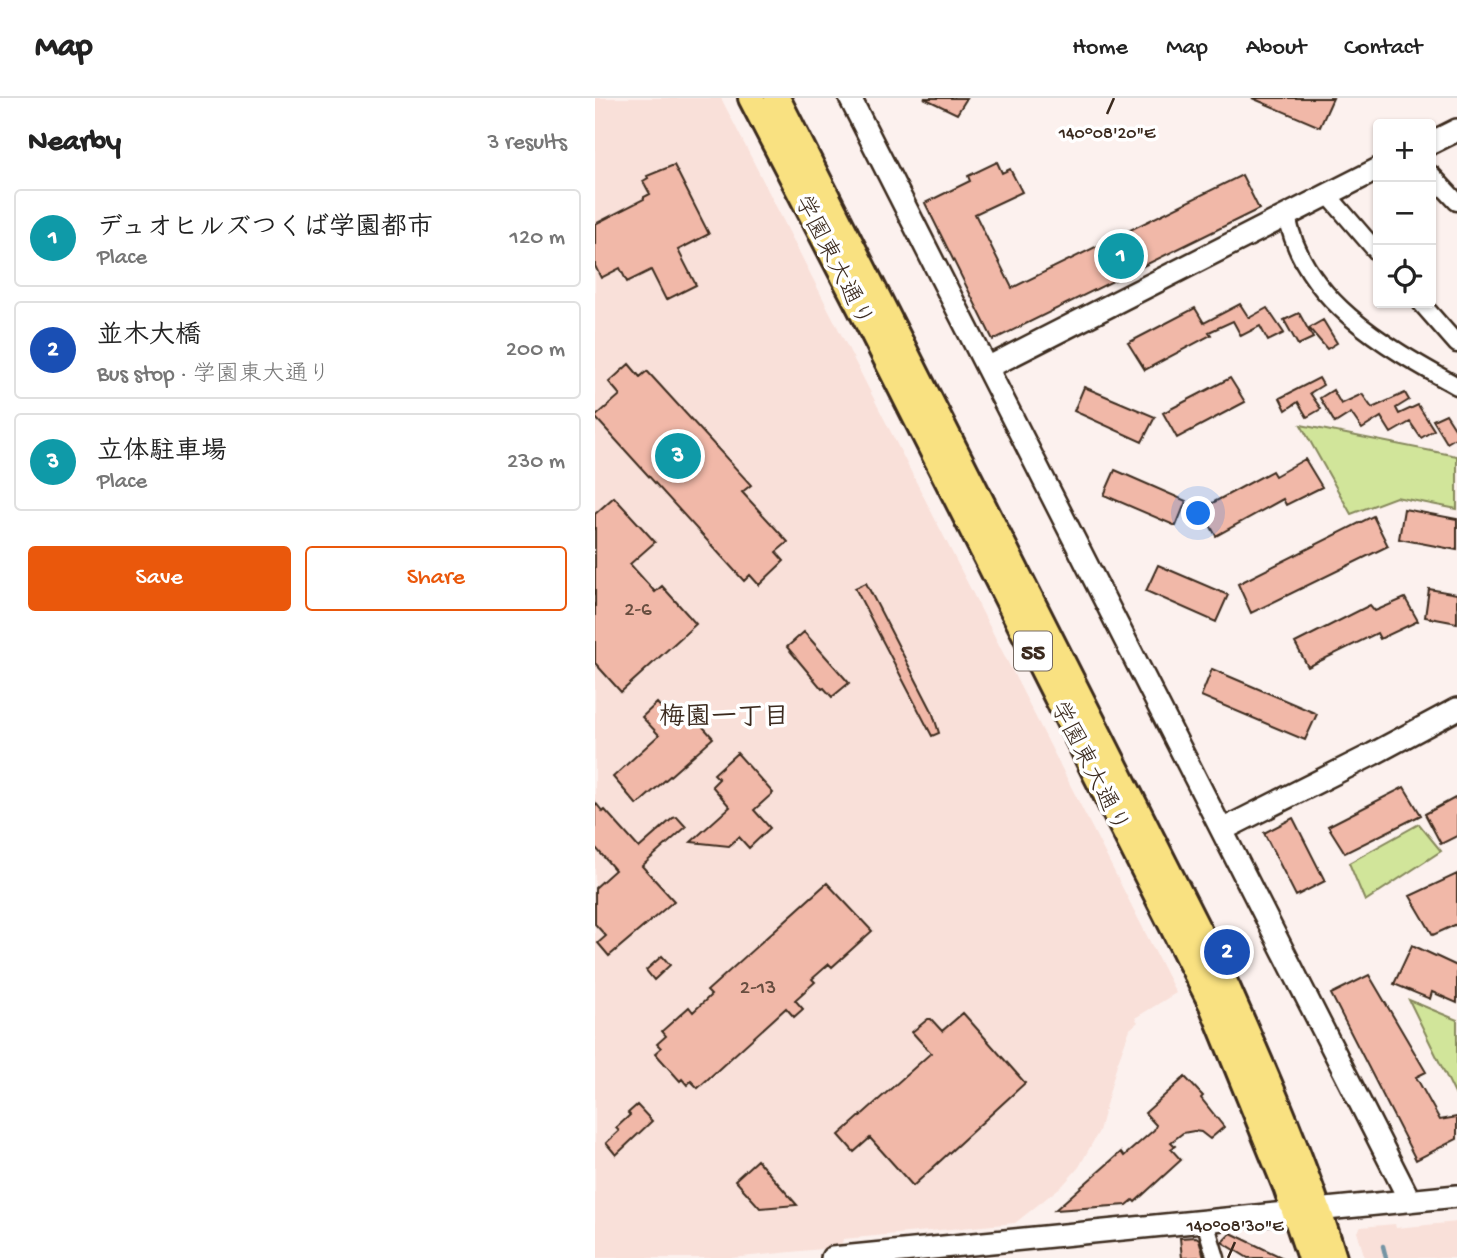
<!DOCTYPE html>
<meta charset="utf-8">
<style>
:root{--surface:#fff;--page:#f6f6f6;--text:#222;--muted:#767676;--line:#e0e0e0;--accent:#ea580c}
body{margin:0;font-family:"Gochi Hand","Klee One",sans-serif;background:var(--page);color:var(--text)}
.controls{position:absolute;right:21px;top:21px;display:grid;overflow:hidden;border-radius:7px;box-shadow:0 2px 5px #0004}
.controls button{width:63px;height:63px;display:grid;place-items:center;padding:0;border:0;border-bottom:2px solid var(--line);background:var(--surface);color:var(--text);font:35px sans-serif}
.you{position:absolute;left:604px;top:416px;width:24px;height:24px;margin:-18px;border:5px solid #fff;border-radius:50%;background:#1a73e8;box-shadow:0 0 0 10px #1a73e833}
.badge{display:grid;place-items:center;width:46px;height:46px;border-radius:50%;background:var(--accent);color:#fff;font-size:23px;font-weight:700}
.pin{position:absolute;translate:-50% -50%;border:4px solid #fff;box-shadow:0 2px 7px #0006}
.list{margin:0;padding:0;list-style:none}
h2{display:flex;justify-content:space-between;align-items:center;height:91px;margin:0;padding:0 28px;font-size:30px}
h2 small{font-size:23px;font-weight:400;color:var(--muted)}
.list li{display:grid;grid-template-columns:46px 1fr auto;gap:21px;align-items:center;box-sizing:border-box;height:98px;margin:0 14px 14px;padding:0 14px;border:2px solid var(--line);border-radius:7px}
.list b{display:block;font-size:26px;white-space:nowrap}
.list p{margin:0;font-size:23px;white-space:nowrap;color:var(--muted)}
.list em{font-size:23px;font-style:normal;color:var(--muted)}
.actions{display:flex;gap:14px;padding:21px 28px}
.actions a{flex:1;padding:16px 0;border:2px solid var(--accent);border-radius:7px;text-align:center;font-size:24px;color:var(--accent)}
.actions .main{background:var(--accent);color:#fff}
.icon{flex:none;width:38px;height:38px;fill:none;stroke:currentColor;stroke-width:2;stroke-linecap:round;stroke-linejoin:round}
.map{position:relative;flex:none;width:862px;height:1160px;overflow:hidden}
header{display:flex;align-items:center;gap:42px;box-sizing:border-box;height:98px;padding:0 35px;background:var(--surface);border-bottom:2px solid var(--line)}
header strong{font-size:33px}
nav{display:flex;gap:38px;margin-inline-start:auto;font-size:24px}
main{display:flex}
aside{flex:1;background:var(--surface)}
.map>svg:first-child{display:block}
.built{fill:#f9e0d9}
.green{fill:#d1e59a;stroke:#86885c;stroke-width:2}
.lines{fill:none;stroke-linecap:round;stroke-linejoin:round}
.stream{stroke:#7594a4;stroke-width:4.5}
.building{fill:#f1b8a8;stroke:#3b2a1e;stroke-width:2}
.street-casing{stroke:#3b2a1e;stroke-width:21}
.secondary-casing{stroke:#3b2a1e;stroke-width:26}
.primary-casing{stroke:#3b2a1e;stroke-width:30}
.street{stroke:#fff;stroke-width:16}
.secondary{stroke:#fff;stroke-width:21}
.primary{stroke:#f9e181;stroke-width:24}
.ticks{fill:none;stroke:#3b2a1e;stroke-width:2.5}
.labels{text-anchor:middle;stroke-width:7;stroke-linejoin:round;paint-order:stroke}
.number-label{font-size:21px;fill:#684e40}
.shield{fill:#fff;stroke:#766a62;stroke-width:2}
.shield-label{font-size:23px;font-weight:bold;fill:#3b2a1e}
.street-label{font-size:24px;fill:#3b2a1e;stroke:#fff}
.neighbourhood-label{font-size:26px;font-weight:bold;fill:#3b2a1e;stroke:#fff}
.ticks-label{font-size:18px;text-anchor:middle;fill:#3b2a1e;stroke:#fff;stroke-width:7;stroke-linejoin:round;paint-order:stroke}
</style>
<header>
<strong>Map</strong>
<nav><a>Home</a><a>Map</a><a>About</a><a>Contact</a></nav>
</header>
<main>
<aside>
<h2>Nearby<small>3 results</small></h2>
<ul class="list">
<li><span class="badge" style="background:#0f9aa8">1</span><div><b>デュオヒルズつくば学園都市</b><p>Place</p></div><em>120 m</em></li>
<li><span class="badge" style="background:#1a4fb4">2</span><div><b>並木大橋</b><p>Bus stop · 学園東大通り</p></div><em>200 m</em></li>
<li><span class="badge" style="background:#0f9aa8">3</span><div><b>立体駐車場</b><p>Place</p></div><em>230 m</em></li>
</ul>
<div class="actions"><a class="main">Save</a><a>Share</a></div>
</aside>
<div class="map">
<svg width="862" height="1160" viewBox="0 0 862 1160">
<rect width="100%" height="100%" fill="#fcf1ee"/>
<filter id="ink" filterUnits="userSpaceOnUse"><feTurbulence type="fractalNoise" baseFrequency=".0143" numOctaves="2"/><feDisplacementMap in="SourceGraphic" scale="14" xChannelSelector="R" yChannelSelector="G"/><feConvolveMatrix kernelMatrix="1 2 1 2 8 2 1 2 1" color-interpolation-filters="sRGB"/></filter>
<g filter="url(#ink)">
<path class="built" d="M0 0H126L581 895 540 920 543 924 535 931 522 966 504 1033 484 1069 468 1087 420 1125 248 1141 246 1149 136 1160H0Z
M862 1124V1160H770L762 1134 766 1129 800 1126 801 1130Z"/>
<path class="green" d="M706 327 862 358V411L801 399 756 416Z
M824 726 846 753 770 803 754 765Z
M814 902 862 922V1000Z"/>
<g class="lines">
<path class="stream" d="M788 1148 791 1160"/>
</g>
<path class="building" d="M329 0H372L362 16Z
M657 0H738L725 29Z
M402 64 407 75 415 71 427 94 380 116 417 190 647 77 664 111 398 242 330 105 375 83 373 78Z
M79 67 114 136 83 152 101 187 71 202 56 172 32 184 25 170 6 180 0 168V126L49 101V99L55 96 48 83 53 80 52 78Z
M645 206 654 220 672 210 689 235 673 243 665 228 646 238 638 223 614 234 616 237 550 272 533 245 600 210 609 225Z
M704 215 718 240 703 247 689 222Z
M728 222 742 245 732 251 714 230Z
M34 266 45 279 52 273 156 387 147 394 193 444 181 454 189 463 164 487 155 477 149 483 0 319 25 297 14 284Z
M635 280 650 304 582 340 568 315Z
M724 280 728 287 715 295 726 311 712 319 703 304 691 312 685 300Z
M489 289 560 319 547 344 479 313Z
M738 292 746 306 767 296 777 310 810 295 814 302 801 310 804 316 823 307 839 332 826 340 815 324 796 335 786 319 767 331 756 315 740 325 725 300Z
M851 316 862 333V339L852 345 838 322Z
M710 361 727 389 691 407 688 401 621 438 606 411 677 373 680 378Z
M520 372 591 403 581 428 509 397Z
M19 399 60 444 35 466 60 494 67 488 101 526 26 594 0 565V416Z
M809 411 862 421V452L804 441Z
M778 418 793 448 656 515 643 486Z
M563 467 633 497 621 524 551 493Z
M271 485 337 613 344 635 337 638 260 490Z
M834 491 862 496V525L830 519Z
M810 500 823 523 785 541 782 535 713 569 700 545 775 507 780 513Z
M209 534 254 585 237 599 229 590 227 591 192 549Z
M617 571 722 616 710 642 606 598Z
M62 605 79 624 93 612 118 640 42 707 18 679 64 637 47 619Z
M142 655 178 695 159 712 175 730 154 750 144 739 134 748 96 744 135 709 117 688 124 681 119 676Z
M809 689 826 717 750 755 733 728Z
M862 699V738L846 746 830 716Z
M0 704 8 714 10 712 44 750 78 720 82 719 91 729 47 768 79 803 14 858 3 845 11 838 0 826V790L20 772 0 749Z
M698 720 730 783 701 798 669 735Z
M862 776V826L838 837 815 798Z
M232 785 277 833 237 869 234 866 217 881 220 884 200 902 208 911 199 919 191 910 103 990 96 983 92 987 87 981 85 983 60 955 66 950 62 946 71 938 67 933 94 909 98 914 116 897 112 893Z
M817 847 862 868V905L837 894 835 901 799 886Z
M67 858 75 867 59 882 51 872Z
M774 877 831 974 821 979 845 1022 862 1019V1041L821 1062 736 896Z
M368 915 430 985 318 1088 275 1040 259 1054 244 1037 336 955 317 934 333 921H336L347 933Z
M590 979 608 998 606 1000 629 1029 615 1041 606 1034 599 1033 588 1035 576 1044 580 1048 576 1051 586 1062 540 1104 538 1102 532 1107 460 1112 526 1054 529 1058 559 1032 561 1027 550 1015Z
M42 1007 57 1023 21 1057 11 1045 24 1033 21 1030 35 1017 33 1015Z
M162 1062 187 1090 202 1107 165 1110 140 1082Z
M636 1135 688 1160H653L627 1144Z
M601 1139 604 1141 609 1159 587 1160 585 1140Z"/>
<g class="lines">
<defs>
<path id="street" d="M836 76 862 104
M733 97 783 155
M692 117C707 203 792 249 862 288
M826 205 862 246
M610 1124 621 1160"/>
<path id="secondary" d="M255 0 815 1103
M836 45 862 32
M392 270 783 71
M627 732 778 656 862 611
M237 1160 862 1098"/>
<path id="primary" d="M156 0 278 235 616 905 691 1089 715 1160
M182 0 633 891C672 979 711 1068 739 1160"/>
</defs>
<use href="#street" class="street-casing"/>
<use href="#secondary" class="secondary-casing"/>
<use href="#primary" class="primary-casing"/>
<use href="#street" class="street"/>
<use href="#secondary" class="secondary"/>
<use href="#primary" class="primary"/>
</g>
</g>
<path class="ticks" d="M512 16 519 0M633 1160 640 1144"/>
<g class="labels">
<g class="number-label">
<text x="43" y="517">2-6</text>
<text x="163" y="895">2-13</text>
</g>
<rect class="shield" x="419" y="533.5" width="38" height="39" rx="5"/>
<g class="shield-label">
<text x="438" y="561">55</text>
</g>
<g class="street-label">
<text transform="translate(240 162) rotate(63)" y="8">学園東大通り</text>
<text transform="translate(496 668) rotate(63)" y="8">学園東大通り</text>
</g>
<g class="neighbourhood-label">
<text x="129" y="626">梅園一丁目</text>
</g>
</g>
<g class="ticks-label">
<text x="512" y="40">140°08'20"E</text>
<text x="640" y="1133">140°08'30"E</text>
</g>
</svg>
<div class="controls">
<button>+</button>
<button>−</button>
<button><svg class="icon" aria-label="locate" viewBox="0 0 24 24"><circle cx="12" cy="12" r="6"/><path d="M12 2v4M12 18v4M2 12h4M18 12h4"/></svg></button>
</div>
<div class="you"></div>
<div class="pin badge" style="left:526px;top:158px;background:#0f9aa8">1</div>
<div class="pin badge" style="left:632px;top:854px;background:#1a4fb4">2</div>
<div class="pin badge" style="left:83px;top:358px;background:#0f9aa8">3</div>
</div>
</main>
